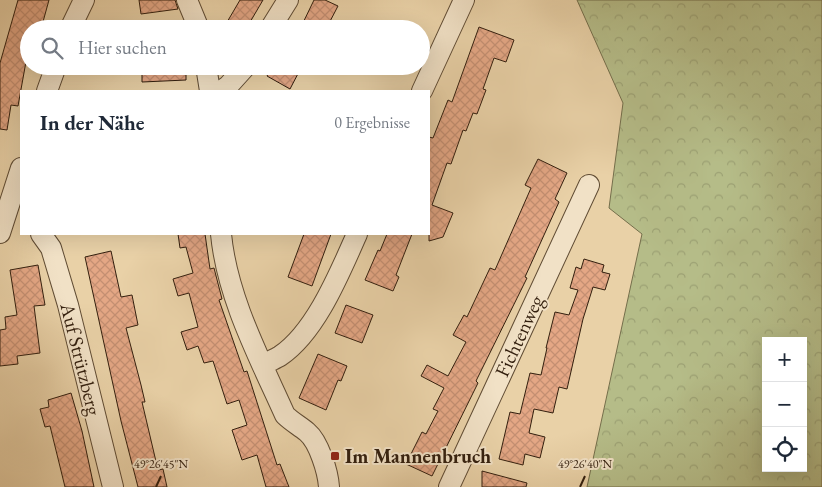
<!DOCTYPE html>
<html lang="de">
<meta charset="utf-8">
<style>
:root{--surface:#fff;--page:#f2f2f3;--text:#1f2937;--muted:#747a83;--line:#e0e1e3}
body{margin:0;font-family:"EB Garamond",serif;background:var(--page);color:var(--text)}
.controls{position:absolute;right:15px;bottom:15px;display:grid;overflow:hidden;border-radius:0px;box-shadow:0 5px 20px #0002}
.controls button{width:45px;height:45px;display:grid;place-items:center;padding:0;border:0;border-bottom:1px solid var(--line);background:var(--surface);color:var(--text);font:25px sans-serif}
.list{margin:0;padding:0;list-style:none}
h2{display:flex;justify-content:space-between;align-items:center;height:65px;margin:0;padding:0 20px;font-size:21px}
h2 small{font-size:16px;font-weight:400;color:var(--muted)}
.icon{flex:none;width:28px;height:28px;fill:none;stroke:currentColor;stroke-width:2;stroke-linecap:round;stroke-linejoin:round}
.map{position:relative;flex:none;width:822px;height:487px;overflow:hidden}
.search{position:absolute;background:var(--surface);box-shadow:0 5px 20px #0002;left:20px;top:20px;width:410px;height:55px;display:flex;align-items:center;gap:12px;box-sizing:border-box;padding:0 18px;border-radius:28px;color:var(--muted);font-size:19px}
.panel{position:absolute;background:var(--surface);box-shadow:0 5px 20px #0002;left:20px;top:90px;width:410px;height:145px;border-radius:0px}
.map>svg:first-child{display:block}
.forest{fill:url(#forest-crowns);stroke:#746e4b;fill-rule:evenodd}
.building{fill:url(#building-cross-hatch);stroke:#331f0e}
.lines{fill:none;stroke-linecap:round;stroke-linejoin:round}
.minor-casing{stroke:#604c34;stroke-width:22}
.minor{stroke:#f1e1c6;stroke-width:20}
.ticks{fill:none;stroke:#331f0e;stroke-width:2}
.poi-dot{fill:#8f2418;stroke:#f1e1c6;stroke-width:2}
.labels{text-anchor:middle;stroke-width:4;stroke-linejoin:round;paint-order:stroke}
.street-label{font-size:20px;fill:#331f0e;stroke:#f1e1c6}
.poi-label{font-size:20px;font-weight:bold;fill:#331f0e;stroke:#f1e1c6;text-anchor:start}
.ticks-label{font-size:12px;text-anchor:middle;fill:#331f0e;stroke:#f1e1c6;stroke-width:4;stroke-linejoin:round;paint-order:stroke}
</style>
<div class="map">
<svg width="822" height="487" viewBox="0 0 822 487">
<defs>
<pattern id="forest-crowns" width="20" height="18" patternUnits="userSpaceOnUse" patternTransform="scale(1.25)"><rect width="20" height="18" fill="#b5bc88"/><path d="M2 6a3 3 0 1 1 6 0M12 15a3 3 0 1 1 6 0" fill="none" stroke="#9ca174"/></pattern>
<pattern id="building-cross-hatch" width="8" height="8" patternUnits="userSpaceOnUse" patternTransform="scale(1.25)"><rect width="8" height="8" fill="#e4a785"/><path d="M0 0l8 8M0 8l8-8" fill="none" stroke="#c48f72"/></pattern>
</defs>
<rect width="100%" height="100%" fill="#e9d1a7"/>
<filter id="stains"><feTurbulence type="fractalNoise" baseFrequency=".004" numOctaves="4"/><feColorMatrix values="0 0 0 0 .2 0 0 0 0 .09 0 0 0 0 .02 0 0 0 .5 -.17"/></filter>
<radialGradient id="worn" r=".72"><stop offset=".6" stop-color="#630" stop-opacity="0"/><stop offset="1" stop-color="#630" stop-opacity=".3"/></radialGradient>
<path class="forest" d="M577 0H822V487H587L642 234 609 208 623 103ZM766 341H803V468H766Z"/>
<path class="building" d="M18 0H49L41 29H29V45L18 106 11 105 7 130 0 129V63Z
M139 0H175L178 9 141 14Z
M240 0H263L246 29H223Z
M314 0H325L338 6 326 29H300Z
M479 27 514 40 506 62 494 58 483 89 486 90 477 114 473 113 466 131 463 130 451 164 447 163 432 205 453 213 443 237 429 241V137L433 138 448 100 452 102Z
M142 66H186V80L142 82Z
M273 66H302L290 89 267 76Z
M538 159 567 173 555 199 559 202 525 277 527 278 476 381 478 383 432 476 406 464 422 432 426 434 438 411 433 409 444 388 421 376 427 365 448 376 466 342 453 335 464 315 467 317 490 268 495 270 531 188 525 185Z
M178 234H205L210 269 214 268 222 299 219 300 244 372 247 371 277 465 280 464 289 487H266L257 455 242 460 232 430 247 425 239 400 227 404 213 361 204 363 198 346 187 350 181 332 198 327 189 293 178 296 173 279 193 273 186 247 180 248Z
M304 234H331L312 286 288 277Z
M387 234H412L396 275 399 277 393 291 365 280 378 250 380 251Z
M111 251 121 297 132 295 138 325 126 328 141 385 145 402H142L158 470 163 469 167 487H138L121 421 85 257Z
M584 259 604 265 602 272 610 274 605 290 593 287 583 319 567 389 559 387 553 413 534 409 529 433 545 437 540 458 525 454 523 465 499 459 510 412 520 414 530 373 541 375 547 348H546L555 312 569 315 578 290 570 288 576 267 581 269Z
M38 265 45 305 34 306 40 353 17 356 18 364 0 366V330L6 329 5 317 17 315 10 270Z
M346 305 373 315 362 343 335 333Z
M318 354 347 366 341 381 338 380 326 410 299 398Z
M71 393 82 431 94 487H65L50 426 45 427 40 409 49 407 48 400Z
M482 471 527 483 526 487H482Z"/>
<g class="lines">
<defs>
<path id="minor" d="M187 0 199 29
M70 29 84 0
M270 29 288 0
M206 66 210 91
M47 91 56 66
M221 91 228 86 246 66
M422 91 464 0
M0 233 21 168
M41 234 51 248 68 305 113 487
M221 234C227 297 259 357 285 415 292 422 300 426 307 432 319 442 328 472 329 487
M263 365C268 362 275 359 280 356 316 332 340 272 357 234
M449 487 589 185"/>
</defs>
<use href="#minor" class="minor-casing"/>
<use href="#minor" class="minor"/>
</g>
<path class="ticks" d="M156 487 161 476M580 487 585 476"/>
<rect class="poi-dot" x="330" y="451" width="10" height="10" rx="2.5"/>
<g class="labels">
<g class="street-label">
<text transform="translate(519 336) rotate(-65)" y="7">Fichtenweg</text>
<text transform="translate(81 359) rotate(76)" y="7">Auf Strützberg</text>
</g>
<g class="poi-label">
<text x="345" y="463">Im Mannenbruch</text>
</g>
</g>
<g class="ticks-label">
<text x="161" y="468">49°26'45"N</text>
<text x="585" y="468">49°26'40"N</text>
</g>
<rect width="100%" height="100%" filter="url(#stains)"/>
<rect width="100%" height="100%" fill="url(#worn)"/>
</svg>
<div class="controls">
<button>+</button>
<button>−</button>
<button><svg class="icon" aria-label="locate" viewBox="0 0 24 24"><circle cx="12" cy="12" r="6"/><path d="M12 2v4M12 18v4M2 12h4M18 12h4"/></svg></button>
</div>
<div class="search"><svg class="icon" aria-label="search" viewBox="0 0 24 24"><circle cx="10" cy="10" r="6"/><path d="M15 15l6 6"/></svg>Hier suchen</div>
<section class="panel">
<h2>In der Nähe<small>0 Ergebnisse</small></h2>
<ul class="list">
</ul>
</section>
</div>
